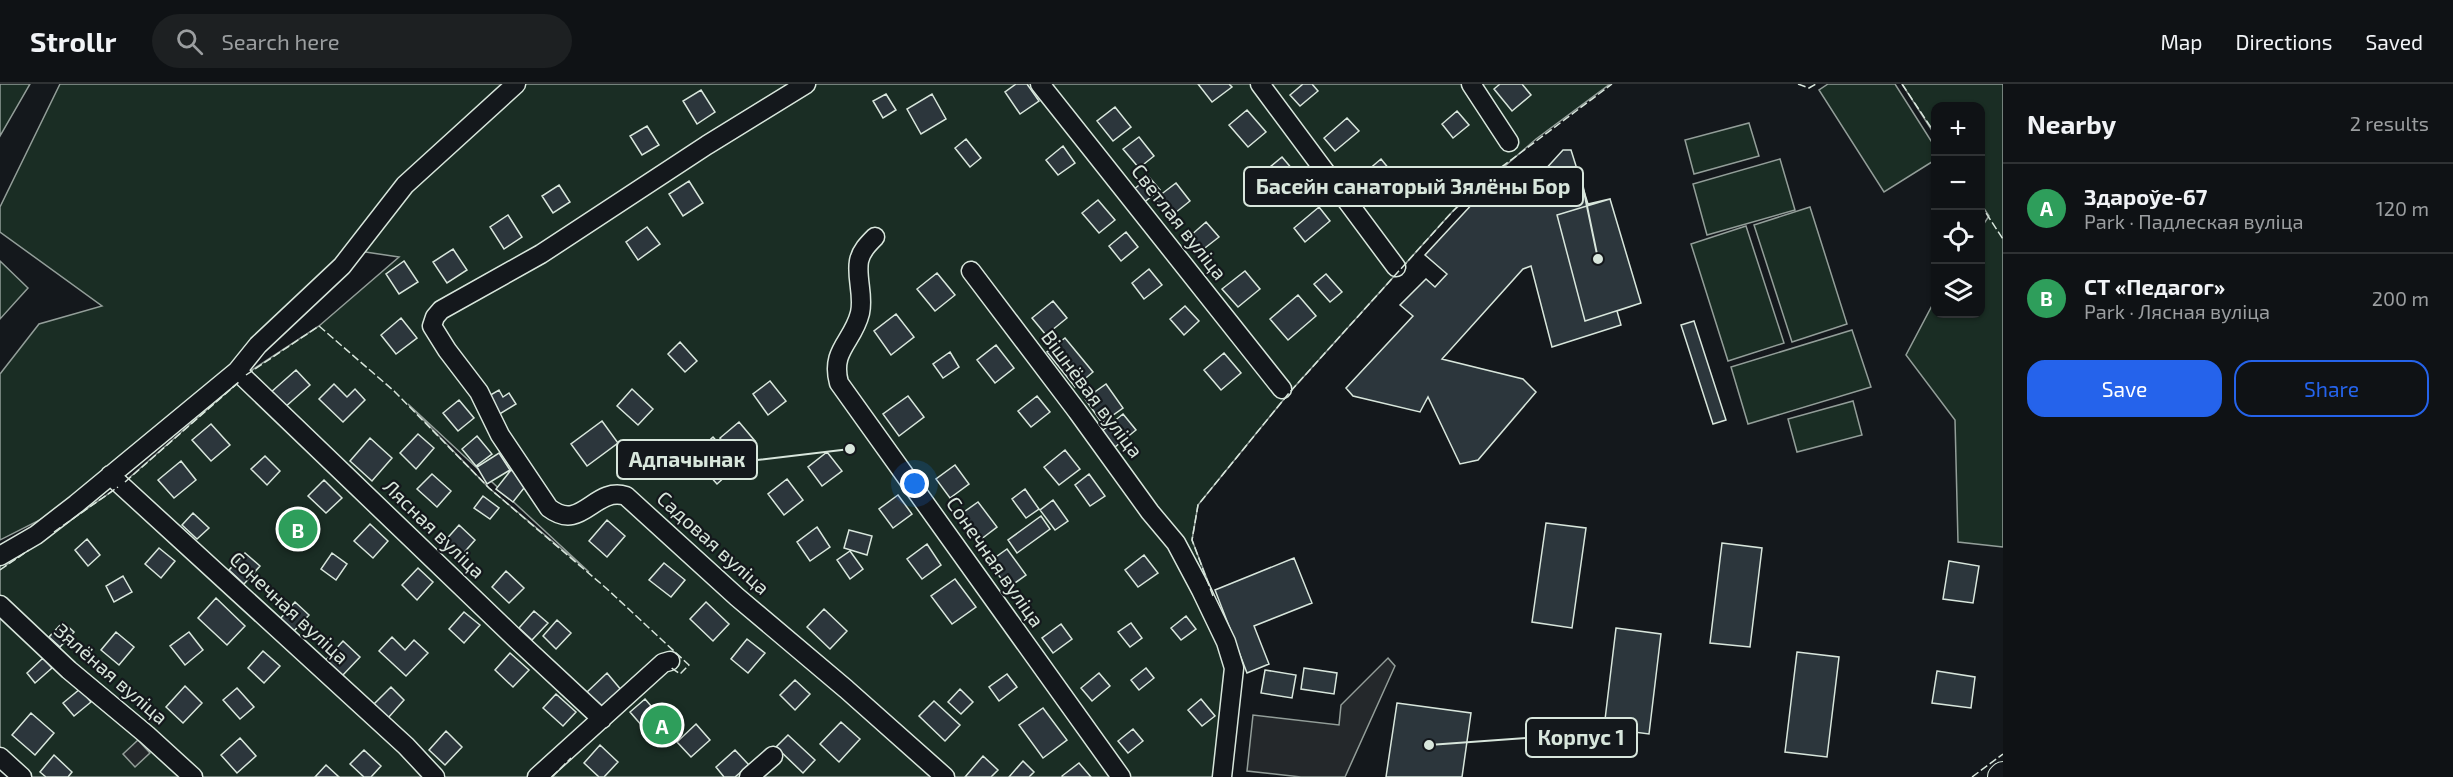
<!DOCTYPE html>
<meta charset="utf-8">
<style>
:root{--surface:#0f1215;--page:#1d2022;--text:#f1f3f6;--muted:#9b9ea0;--line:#2f3234;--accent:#2563eb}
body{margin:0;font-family:"Exo 2",sans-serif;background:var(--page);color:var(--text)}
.controls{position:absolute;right:18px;top:18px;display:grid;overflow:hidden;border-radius:12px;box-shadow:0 2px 4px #0004}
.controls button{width:54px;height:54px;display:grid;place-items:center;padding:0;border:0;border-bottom:2px solid var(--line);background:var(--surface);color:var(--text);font:30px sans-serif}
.you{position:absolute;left:915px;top:400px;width:21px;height:21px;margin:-15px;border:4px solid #fff;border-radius:50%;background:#1a73e8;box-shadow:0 0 0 9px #1a73e833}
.badge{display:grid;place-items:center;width:39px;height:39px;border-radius:50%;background:var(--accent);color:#fff;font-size:20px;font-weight:700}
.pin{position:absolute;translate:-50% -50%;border:3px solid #fff;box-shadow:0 2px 6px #0006}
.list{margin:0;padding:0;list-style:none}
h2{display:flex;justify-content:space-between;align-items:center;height:78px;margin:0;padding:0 24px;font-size:26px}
h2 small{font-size:20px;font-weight:400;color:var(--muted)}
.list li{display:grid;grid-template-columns:39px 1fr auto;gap:18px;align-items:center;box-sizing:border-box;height:90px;padding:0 24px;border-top:2px solid var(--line)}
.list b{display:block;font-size:22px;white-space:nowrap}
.list p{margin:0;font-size:20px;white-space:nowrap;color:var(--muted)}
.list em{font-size:20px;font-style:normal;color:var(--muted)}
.actions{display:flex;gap:12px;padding:18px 24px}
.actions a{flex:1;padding:14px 0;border:2px solid var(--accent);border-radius:18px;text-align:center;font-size:21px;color:var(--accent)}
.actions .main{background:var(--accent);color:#fff}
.icon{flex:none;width:33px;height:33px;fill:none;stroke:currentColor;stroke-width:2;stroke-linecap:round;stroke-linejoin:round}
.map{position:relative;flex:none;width:2003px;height:693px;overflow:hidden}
header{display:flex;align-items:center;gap:36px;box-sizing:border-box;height:84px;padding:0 30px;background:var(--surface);border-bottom:2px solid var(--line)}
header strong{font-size:28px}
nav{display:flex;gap:33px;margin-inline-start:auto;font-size:21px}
.search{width:420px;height:54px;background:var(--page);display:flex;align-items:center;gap:15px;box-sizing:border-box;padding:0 21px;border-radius:33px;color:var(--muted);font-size:22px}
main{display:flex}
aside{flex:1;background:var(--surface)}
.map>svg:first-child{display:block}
.green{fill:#1a2d24;stroke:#939e99;stroke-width:1.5;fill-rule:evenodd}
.parking{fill:#24282b;stroke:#939e99;stroke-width:1.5}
.building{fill:#2c363c;stroke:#d8e6dc;stroke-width:1.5}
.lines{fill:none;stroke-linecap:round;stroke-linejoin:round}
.street-casing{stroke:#d8e6dc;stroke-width:21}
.secondary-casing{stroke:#d8e6dc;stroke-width:28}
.street{stroke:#14181c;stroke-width:18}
.secondary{stroke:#14181c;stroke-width:26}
.fence{stroke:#d8e6dc;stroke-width:1.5;stroke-dasharray:8 3;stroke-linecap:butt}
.labels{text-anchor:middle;stroke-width:4.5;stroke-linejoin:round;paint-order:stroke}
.street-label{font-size:20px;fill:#d8e6dc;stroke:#14181c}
.leader{fill:none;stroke:#d8e6dc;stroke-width:2}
.callout-dot{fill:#d8e6dc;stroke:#14181c;stroke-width:2}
.callout{fill:#14181c;stroke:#d8e6dc;stroke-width:2}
.callout-label{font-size:21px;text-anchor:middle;font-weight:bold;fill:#d8e6dc}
</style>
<header>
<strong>Strollr</strong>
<div class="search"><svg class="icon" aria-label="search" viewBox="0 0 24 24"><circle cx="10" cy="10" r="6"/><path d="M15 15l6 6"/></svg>Search here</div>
<nav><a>Map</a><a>Directions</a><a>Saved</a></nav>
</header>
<main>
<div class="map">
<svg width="2003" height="693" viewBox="0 0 2003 693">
<rect width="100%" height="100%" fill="#14181c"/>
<path class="green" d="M0 0H30L0 52Z
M60 0H1610L1536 55 1452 128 1289 309 1198 421 1192 456 1229 552 1228 693H32L0 663V478L113 399 0 456V290L39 240 102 222 0 148V123ZM352 166 399 173 319 242 252 286 121 401 5 482 119 396ZM408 320 589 488 489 404Z
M1828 0H1895L1935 63V76L1884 108 1819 6Z
M1902 0H2003V463L1958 458 1955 336 1906 271 1935 216 1936 230H1980L1981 144 1989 132 1981 120 1980 22H1936L1935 51Z
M1749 39 1759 72 1694 90 1685 56Z
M1780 75 1795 126 1707 151 1693 100Z
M1810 123 1847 240 1792 258 1754 141Z
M1746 142 1784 259 1728 277 1691 160Z
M0 177 28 204 0 235Z
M1852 246 1871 303 1748 340 1731 283Z
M1853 317 1862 351 1797 368 1788 335Z"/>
<path class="parking" d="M1388 574 1395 582 1345 693H1301L1247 687 1253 631 1339 641 1341 621Z
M138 656 150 669 135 683 123 670Z"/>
<path class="building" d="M1016 0H1027L1039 17 1020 30 1005 8Z
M1198 0H1229L1232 3 1212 18Z
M1303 0H1312L1318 7 1300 22 1290 11Z
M1500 0H1522L1531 11 1512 27 1494 5Z
M701 6 715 28 697 40 683 17Z
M886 10 896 26 883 34 873 17Z
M932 10 946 35 921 50 907 25Z
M1115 23 1131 43 1113 57 1097 37Z
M1247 26 1266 48 1248 63 1229 41Z
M1457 27 1469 41 1453 54 1442 40Z
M1347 34 1359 47 1335 67 1324 54Z
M647 42 659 61 642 71 630 52Z
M1139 53 1154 72 1139 84 1123 65Z
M966 55 981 74 970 83 955 64Z
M1063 62 1075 79 1058 91 1046 76Z
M1563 66H1571L1588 120 1610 115 1641 219 1617 227 1621 241 1552 263 1531 182 1523 185 1442 275 1523 295 1536 308 1478 376 1460 380 1428 313 1420 328 1353 312 1346 304 1413 232 1400 221 1426 195 1435 203 1447 190 1425 171 1488 103 1513 121Z
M1282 73 1293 86 1276 101 1264 88Z
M1381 75 1398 96 1378 112 1361 92Z
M1149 93 1160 106 1143 119 1133 106Z
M689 97 703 119 683 132 669 110Z
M1176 99 1190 117 1170 133 1155 115Z
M559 101 570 118 553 129 542 112Z
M1610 115 1641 219 1585 237 1557 131Z
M1098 116 1115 136 1099 149 1082 129Z
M1319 123 1330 137 1305 158 1294 144Z
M508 131 522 153 504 165 490 143Z
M1206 138 1219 153 1201 167 1189 153Z
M647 143 660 160 638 176 626 158Z
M1126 148 1138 163 1121 177 1109 162Z
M453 165 467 186 447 199 433 178Z
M404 177 418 198 399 210 386 190Z
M1149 185 1162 201 1144 215 1132 199Z
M1245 187 1260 205 1238 223 1222 205Z
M937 189 955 211 935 227 917 205Z
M1326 190 1342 208 1330 218 1314 200Z
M1298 211 1316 232 1288 256 1270 235Z
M1053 217 1067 234 1046 251 1032 234Z
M1185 222 1199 237 1184 251 1170 235Z
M896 230 914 253 891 271 874 247Z
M401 234 417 254 396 270 381 251Z
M1694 237 1726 336 1713 340 1681 241Z
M1065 254 1093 288 1075 303 1047 268Z
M680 258 697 277 685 288 668 270Z
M996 261 1014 284 995 299 977 276Z
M950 268 959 283 943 294 933 280Z
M1224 269 1241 289 1221 306 1204 286Z
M296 286 310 301 284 324 270 309Z
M770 297 786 317 768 331 753 310Z
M334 300 347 313 355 305 365 316 343 338 319 315Z
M1106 300 1123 324 1102 339 1085 315Z
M632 305 653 325 638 341 617 322Z
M499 306 503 313 509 309 516 320 498 331 487 313Z
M908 312 924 333 899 352 883 330Z
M1037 312 1050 328 1031 343 1018 327Z
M459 316 474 334 458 347 443 329Z
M1123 330 1136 346 1115 363 1102 347Z
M602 337 618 359 587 382 571 360Z
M739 338 755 357 735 373 720 354Z
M211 340 230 361 211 377 192 356Z
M418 350 434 364 416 385 400 369Z
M477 352 492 370 476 382 462 365Z
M713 353 738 381 717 400 692 372Z
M370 354 392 374 372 397 350 377Z
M1065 366 1080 385 1059 401 1044 383Z
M827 368 842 387 822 402 808 383Z
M499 369 510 386 487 400 477 383Z
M265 372 280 387 267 401 251 385Z
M181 377 196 396 174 414 158 396Z
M955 381 969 400 950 414 936 395Z
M511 386 528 399 513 418 496 405Z
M432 390 451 407 437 423 417 405Z
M1089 390 1105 412 1090 422 1075 401Z
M787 395 803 416 784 431 768 410Z
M324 396 342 414 326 429 308 412Z
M1025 405 1039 425 1026 434 1012 415Z
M898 411 912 430 893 444 879 425Z
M483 412 499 424 490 435 474 424Z
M1053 416 1068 437 1055 446 1040 426Z
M978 418 997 443 980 456 961 430Z
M193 429 209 444 197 455 182 441Z
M1041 432 1050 445 1017 469 1008 456Z
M607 436 625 452 607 473 589 457Z
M1546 439 1586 444 1572 544 1532 538Z
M370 440 388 457 373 474 354 457Z
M459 441 475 456 461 472 444 458Z
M817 443 830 463 810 477 797 458Z
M849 446 872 452 867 471 844 464Z
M87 455 100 471 88 482 75 466Z
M1722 459 1762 464 1750 563 1710 559Z
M927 460 941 481 922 495 907 475Z
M159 464 175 477 161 494 145 480Z
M1007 465 1026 491 1008 504 989 478Z
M850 467 863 485 850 495 837 476Z
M245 469 260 482 244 500 229 486Z
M332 469 347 480 336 496 321 485Z
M1144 471 1158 489 1138 503 1125 486Z
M1294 474 1312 519 1254 542 1269 580 1247 589 1215 506Z
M1949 477 1979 482 1973 519 1943 515Z
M664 479 685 496 671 513 649 496Z
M418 484 433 498 417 516 402 501Z
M506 487 524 504 509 519 492 503Z
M123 492 132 508 114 518 106 502Z
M955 495 976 523 952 540 931 512Z
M216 514 245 542 227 561 198 534Z
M295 518 309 531 293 548 280 535Z
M706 518 729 540 713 557 690 535Z
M824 525 847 547 830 565 807 543Z
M534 527 548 539 532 556 519 544Z
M464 528 480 541 464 559 449 545Z
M1186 532 1196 545 1181 556 1171 544Z
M557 536 571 549 556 565 543 552Z
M63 538 74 548 60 563 49 553Z
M1131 539 1142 554 1130 563 1118 548Z
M1061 540 1072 555 1053 569 1042 554Z
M1616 544 1661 550 1649 650 1604 644Z
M116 548 134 563 119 581 101 566Z
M189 548 203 566 185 581 170 562Z
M392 553 405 566 414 556 428 569 406 592 379 567Z
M747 555 765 569 748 589 731 575Z
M343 557 360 573 342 592 325 577Z
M263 567 280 582 264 599 248 584Z
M1797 568 1839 573 1827 673 1785 668Z
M510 569 529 586 513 603 495 586Z
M43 574 52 584 35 599 27 589Z
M1146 584 1154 594 1139 606 1131 596Z
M1304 584 1337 589 1334 610 1301 605Z
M1265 586 1296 591 1292 614 1261 609Z
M1937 587 1975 593 1971 624 1932 619Z
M607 589 622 607 602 625 587 608Z
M1099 589 1110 602 1092 617 1081 604Z
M1007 590 1017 603 999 617 989 603Z
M795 596 810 610 795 626 780 611Z
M185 602 202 619 183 639 166 623Z
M391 603 404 616 388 634 374 620Z
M237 604 254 623 240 635 223 616Z
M80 605 91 618 74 632 63 619Z
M960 605 973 618 961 630 948 618Z
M556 610 576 628 563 642 543 624Z
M645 615 664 637 649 650 630 628Z
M1201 615 1215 632 1202 642 1188 626Z
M934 617 960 641 945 657 919 632Z
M1397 619 1471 629 1462 693H1386Z
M1043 624 1067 656 1043 674 1019 641Z
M31 629 54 649 35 671 12 651Z
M841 638 860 655 839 678 820 660Z
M696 640 710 656 691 673 677 658Z
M1133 645 1143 657 1128 669 1118 657Z
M446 647 462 663 445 681 429 666Z
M788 651 815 676 803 689 776 663Z
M240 654 256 672 237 689 221 671Z
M600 661 618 678 604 693H599L584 679Z
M364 666 381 682 371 693H364L350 680Z
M735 666 749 681 735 693H724L716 683Z
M54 671 72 688 68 693H46L40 688Z
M983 672 998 686 991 693H965Z
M1023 677 1034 688 1029 693H1009Z
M1079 679 1091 693H1062V692Z
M326 681 339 693H315Z"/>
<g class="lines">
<defs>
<path id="street" d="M806 0 707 61 541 170 441 226 435 233 432 242 447 266 479 308 500 351 549 424C582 449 594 402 626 412L737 513 846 605 945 693
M1040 0 1282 305
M1260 0 1396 183
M1471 0 1509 58
M875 153C868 160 861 167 859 177 856 194 864 211 860 229 853 258 830 266 839 299L1121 693
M971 187 1077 327 1150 428 1176 459 1201 506 1226 558 1234 584 1222 693
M237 287 516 555 602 635
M110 391 406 662 435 693
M0 472 36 451 76 420 237 287 258 261 342 182 405 101 516 0
M0 521 69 586 147 651 193 693
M0 673 22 693
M537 693 663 579 670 577
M749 693 773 672"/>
<path id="secondary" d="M2001 693 2003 691"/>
</defs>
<use href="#street" class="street-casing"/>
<use href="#secondary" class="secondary-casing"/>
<use href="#street" class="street"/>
<use href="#secondary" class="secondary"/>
<path class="fence" d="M1798 0 1809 4 1816 0
M1902 0 1936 51
M1980 120 2003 155
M246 291 319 242 394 307 489 404 606 504 689 581 680 590 670 583
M125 398 240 297
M54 448 118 403
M0 486 29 466
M1213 512 1192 456 1198 421 1289 309 1452 128 1483 97 1612 0
M552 693 571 674
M1972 693 2003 670"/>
</g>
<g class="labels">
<g class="street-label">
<text transform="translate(1179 138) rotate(52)" y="7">Светлая вуліца</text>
<text transform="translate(1092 310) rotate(53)" y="7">Вішнёвая вуліца</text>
<text transform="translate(434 445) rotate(44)" y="7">Лясная вуліца</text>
<text transform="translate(713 459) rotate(42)" y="7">Садовая вуліца</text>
<text transform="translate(995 478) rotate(55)" y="7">Сонечная вуліца</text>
<text transform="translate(289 524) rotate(43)" y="7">Сонечная вуліца</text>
<text transform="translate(111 590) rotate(41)" y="7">Зялёная вуліца</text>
</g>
</g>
<path class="leader" d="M1598 175L1583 103M850 365L757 376M1429 661L1526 654"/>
<g class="callout-dot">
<circle cx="1598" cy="175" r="6"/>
<circle cx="850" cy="365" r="6"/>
<circle cx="1429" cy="661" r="6"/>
</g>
<g class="callout">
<rect x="1244" y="83" width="339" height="39" rx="6"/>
<rect x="617" y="356" width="140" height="39" rx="6"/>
<rect x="1526" y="634" width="111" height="39" rx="6"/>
</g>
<g class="callout-label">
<text x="1413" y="110">Басейн санаторый Зялёны Бор</text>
<text x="687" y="383">Адпачынак</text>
<text x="1581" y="661">Корпус 1</text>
</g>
</svg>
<div class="controls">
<button>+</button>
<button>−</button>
<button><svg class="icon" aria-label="locate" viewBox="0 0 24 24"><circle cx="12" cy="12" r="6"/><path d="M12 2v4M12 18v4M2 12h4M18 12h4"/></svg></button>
<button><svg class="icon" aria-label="layers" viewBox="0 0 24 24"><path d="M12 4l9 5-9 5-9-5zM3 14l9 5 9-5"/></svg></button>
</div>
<div class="you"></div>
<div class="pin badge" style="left:662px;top:641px;background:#2e9e5b">A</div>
<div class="pin badge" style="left:298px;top:445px;background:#2e9e5b">B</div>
</div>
<aside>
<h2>Nearby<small>2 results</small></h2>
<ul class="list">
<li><span class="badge" style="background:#2e9e5b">A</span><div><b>Здароўе-67</b><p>Park · Падлеская вуліца</p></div><em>120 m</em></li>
<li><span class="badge" style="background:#2e9e5b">B</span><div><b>СТ «Педагог»</b><p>Park · Лясная вуліца</p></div><em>200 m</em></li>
</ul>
<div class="actions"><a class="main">Save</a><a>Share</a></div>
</aside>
</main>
